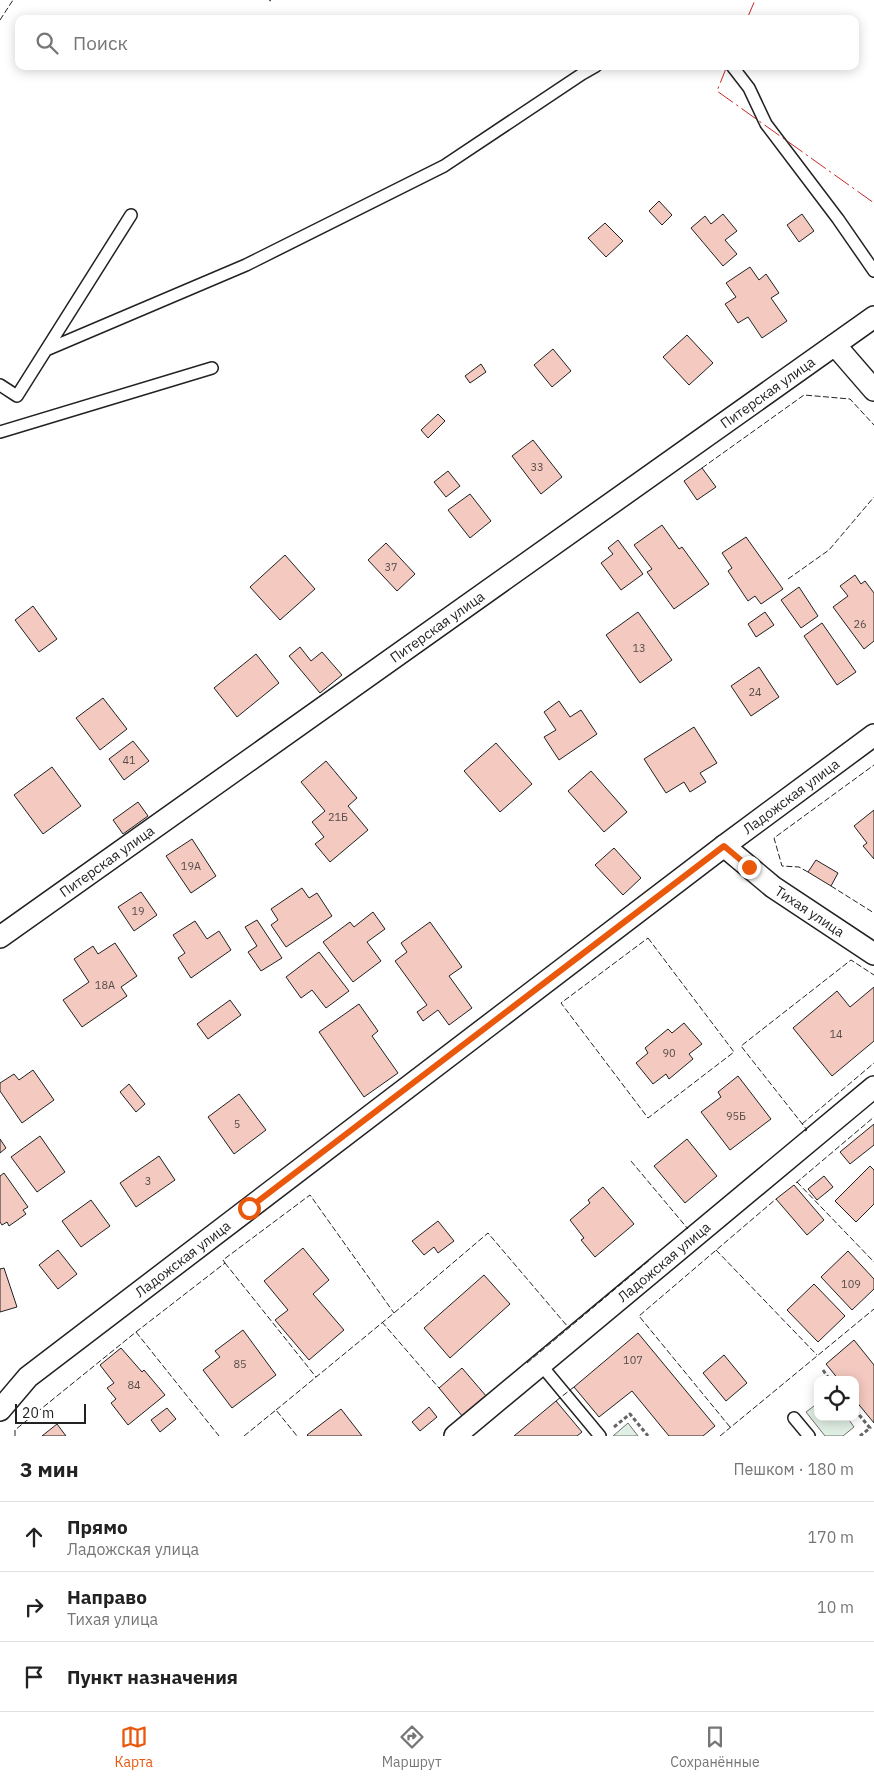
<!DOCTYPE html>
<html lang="ru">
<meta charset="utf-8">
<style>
:root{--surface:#fff;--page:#f6f6f6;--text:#222;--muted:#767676;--line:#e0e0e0;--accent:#ea580c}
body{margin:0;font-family:"IBM Plex Sans",sans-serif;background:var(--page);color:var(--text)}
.controls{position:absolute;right:15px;bottom:15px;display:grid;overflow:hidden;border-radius:10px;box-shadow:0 2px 12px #0003}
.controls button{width:45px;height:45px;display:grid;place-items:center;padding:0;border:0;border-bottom:1px solid var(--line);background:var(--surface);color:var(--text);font:25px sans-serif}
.scale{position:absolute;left:15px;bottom:12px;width:71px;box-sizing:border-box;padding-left:5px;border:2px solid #222;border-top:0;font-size:14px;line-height:18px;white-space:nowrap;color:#222;-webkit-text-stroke:4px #fff;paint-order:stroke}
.stop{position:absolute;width:15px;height:15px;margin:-11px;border:4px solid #ea580c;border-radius:50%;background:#fff}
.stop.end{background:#ea580c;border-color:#fff;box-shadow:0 1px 5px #0008}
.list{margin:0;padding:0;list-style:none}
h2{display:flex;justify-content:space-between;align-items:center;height:65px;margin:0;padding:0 20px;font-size:21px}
h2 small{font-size:16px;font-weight:400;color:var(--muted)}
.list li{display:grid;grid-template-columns:32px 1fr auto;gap:15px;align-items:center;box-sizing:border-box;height:70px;padding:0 20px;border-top:1px solid var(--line)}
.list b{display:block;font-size:19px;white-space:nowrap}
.list p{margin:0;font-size:16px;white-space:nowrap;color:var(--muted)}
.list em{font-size:16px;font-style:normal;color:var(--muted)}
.icon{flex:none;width:28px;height:28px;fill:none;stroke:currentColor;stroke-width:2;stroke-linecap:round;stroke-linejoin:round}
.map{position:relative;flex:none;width:874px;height:1436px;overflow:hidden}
.search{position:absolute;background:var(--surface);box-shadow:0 2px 12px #0003;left:15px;right:15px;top:15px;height:55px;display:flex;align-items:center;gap:12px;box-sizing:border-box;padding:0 18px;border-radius:10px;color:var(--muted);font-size:19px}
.sheet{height:275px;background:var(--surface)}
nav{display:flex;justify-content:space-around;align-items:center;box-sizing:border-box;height:70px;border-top:1px solid var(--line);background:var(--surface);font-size:14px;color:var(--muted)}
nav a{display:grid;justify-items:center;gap:2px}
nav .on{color:var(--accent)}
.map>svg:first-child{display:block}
.green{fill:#e0efe3;stroke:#6f6f6f}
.building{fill:#f3c9c0;stroke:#222}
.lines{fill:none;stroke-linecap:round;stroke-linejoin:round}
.lane-casing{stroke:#222;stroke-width:14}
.street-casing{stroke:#222;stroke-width:24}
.path{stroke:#646464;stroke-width:3;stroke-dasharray:4 2.5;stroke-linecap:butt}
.lane{stroke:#fff;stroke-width:11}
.street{stroke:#fff;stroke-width:21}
.fence{stroke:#222;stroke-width:1;stroke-dasharray:6 2.5;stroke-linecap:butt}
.power{stroke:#c62828;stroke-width:1;stroke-dasharray:18 4 2.5 4;stroke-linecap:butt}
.route{stroke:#ea580c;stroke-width:6}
.labels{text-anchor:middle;stroke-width:4;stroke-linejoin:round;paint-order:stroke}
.number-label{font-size:11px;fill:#564c4a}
.street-label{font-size:14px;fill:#222;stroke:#fff}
</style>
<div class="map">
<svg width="874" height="1436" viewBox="0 0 874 1436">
<rect width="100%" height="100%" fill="#fff"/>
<path class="green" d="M818 1403V1417H847L854 1427 843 1436H825L806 1412Z
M628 1423 638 1436H613Z"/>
<path class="building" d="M659 201 672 215 662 225 649 211Z
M723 214 737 231 725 240 737 254 723 266 691 228 705 216 711 224Z
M802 214 814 231 799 242 787 225Z
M605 223 623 241 606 257 588 238Z
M750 267 759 280 766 274 779 293 771 298 787 321 762 338 748 317 738 323 725 304 736 297 726 283Z
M687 335 713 363 689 385 663 357Z
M553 349 571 371 552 387 534 365Z
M481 364 486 372 470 383 465 376Z
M438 414 445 421 428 438 421 430Z
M533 440 562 477 541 494 512 456Z
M702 468 716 487 697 500 684 481Z
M448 471 460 486 446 497 434 482Z
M470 494 491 521 470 538 448 510Z
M662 525 679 549 682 547 709 584 674 609 647 572 652 569 634 545Z
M746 537 783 589 761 604 755 596 748 601 728 571 732 568 722 553Z
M618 540 643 574 621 590 601 563 613 554 608 548Z
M386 543 415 574 397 591 368 560Z
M285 555 315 589 280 620 250 587Z
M855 575 861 584 865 581 874 593V641L864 649 833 607 848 596 840 586Z
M799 587 818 616 801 628 781 600Z
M33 606 57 639 39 652 15 620Z
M638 612 672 660 640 683 606 635Z
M765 612 774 625 756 637 748 624Z
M822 623 856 672 837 685 804 636Z
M300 647 311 661 322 652 342 675 320 693 289 656Z
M256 654 279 683 237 717 214 688Z
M759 667 779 697 751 716 731 686Z
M103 698 127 729 100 750 76 718Z
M559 701 570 717 581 710 597 734 559 760 544 737 556 730 544 712Z
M694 727 717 763 700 773 706 782 690 792 684 782 666 793 644 759Z
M133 741 149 761 124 780 109 759Z
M496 743 532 784 500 812 464 771Z
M326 761 357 798 348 806 368 830 330 862 315 844 324 837 312 822 325 811 301 782Z
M52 767 81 806 43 834 14 795Z
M591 771 627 812 604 832 568 791Z
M138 802 148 816 123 834 113 820Z
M874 810V859L863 846 867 843 854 826Z
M192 839 216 876 191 893 166 856Z
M614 848 641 878 623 895 595 865Z
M816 860 838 873 831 886 808 872Z
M302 888 309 898 317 893 332 916 286 947 271 925 278 920 271 909Z
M141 892 157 915 134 931 118 907Z
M373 912 385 929 367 942 381 961 353 982 323 942 350 922 354 927Z
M257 920 282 958 261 971 248 952 257 946 245 927Z
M195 921 207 939 219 931 231 950 191 978 178 958 185 953 173 935Z
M430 922 462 967 449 976 472 1008 449 1025 438 1010 423 1021 417 1012 427 1005 395 961 407 952 401 943Z
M115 943 137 976 121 987 127 996 82 1027 63 1000 89 982 74 959 93 946 98 954Z
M319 952 349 991 326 1008 312 990 301 998 286 977Z
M874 987V1041L832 1076 793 1028 837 991 850 1007Z
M230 1000 241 1015 208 1039 197 1024Z
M359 1004 378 1031 372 1036 398 1073 364 1097 319 1032Z
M684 1023 702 1044 689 1054 693 1059 669 1079 666 1074 653 1084 636 1063 648 1053 645 1048 668 1029 672 1033Z
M33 1070 54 1100 22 1123 0 1091V1083L14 1074 19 1080Z
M738 1076 771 1119 730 1150 701 1112 721 1097 718 1092Z
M129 1084 145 1104 136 1112 120 1092Z
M239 1094 266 1130 234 1154 208 1117Z
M874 1124V1145L850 1164 840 1152Z
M40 1136 65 1172 37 1192 11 1157Z
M0 1139 6 1148 0 1153Z
M687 1139 717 1176 685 1203 654 1166Z
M159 1156 175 1180 136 1207 120 1183Z
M870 1166 874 1170V1204L856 1222 835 1201Z
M4 1173 28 1207 23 1210 26 1214 9 1226 7 1222 2 1225 0 1222V1176Z
M824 1176 833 1187 817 1200 808 1189Z
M794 1185 824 1220 807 1235 776 1199Z
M603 1187 634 1224 595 1257 581 1240 584 1238 570 1220 590 1203 588 1200Z
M91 1200 110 1226 81 1247 62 1221Z
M438 1221 454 1241 438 1253 434 1247 424 1255 412 1241Z
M303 1248 329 1280 313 1294 344 1330 309 1360 275 1320 288 1310 264 1281Z
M58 1250 77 1274 58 1289 39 1265Z
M848 1251 874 1279V1289L852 1310 821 1277Z
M4 1268 17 1307 0 1312V1269Z
M484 1275 510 1304 450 1358 424 1328Z
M814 1284 845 1316 818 1342 787 1310Z
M243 1330 276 1375 232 1408 203 1370 220 1357 215 1351Z
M638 1333 715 1426 703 1436H669L632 1391 599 1417 574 1387Z
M854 1340 874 1365V1423L855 1400V1380H839L826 1364Z
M121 1348 142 1372 144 1370 165 1395 128 1425 111 1403 116 1399 107 1388 114 1383 100 1365Z
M724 1355 747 1383 726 1401 703 1373Z
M462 1368 487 1397 463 1417 439 1388Z
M556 1401 582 1432 577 1436H514Z
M429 1407 437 1417 420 1431 412 1422Z
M167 1408 176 1419 160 1432 151 1420Z
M341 1409 362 1436H308L307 1435Z
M57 1424 66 1436H42Z"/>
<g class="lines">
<defs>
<path id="lane" d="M732 66 749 88 766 124 838 219 874 271
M46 350 246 265 444 166 582 74 596 66
M0 385 17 396 131 215
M0 432 212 368
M541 1365 600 1436
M794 1418 809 1436"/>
<g id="street">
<path d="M835 345 874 390"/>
<path id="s1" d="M724 846 773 887 874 954"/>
<path id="s2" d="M0 937 874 317"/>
<path id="s3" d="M0 1410 28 1377 724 846 874 735"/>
<path id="s4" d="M455 1436 874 1087"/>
</g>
</defs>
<use href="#lane" class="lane-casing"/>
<use href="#street" class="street-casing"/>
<path class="path" d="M823 1370 830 1380
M855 1410 870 1428 860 1436
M614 1427 630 1414 648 1436"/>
<use href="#lane" class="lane"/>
<use href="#street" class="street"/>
<path class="fence" d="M269 0 271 1
M0 20 13 0
M702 468 804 395 850 399 874 425
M788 579 829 550 874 497
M808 872 799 867 782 866 774 838 874 765
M831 886 874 913
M648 938 734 1052 648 1118 561 1003Z
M802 1124 874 1063
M805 1131 807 1130 741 1046 851 960 874 975
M631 1161 688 1229
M797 1182 874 1262
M796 1183 874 1117
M716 1250 817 1355
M225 1263 316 1377
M382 1322 439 1388
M136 1332 219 1436
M527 1363 651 1259
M556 1401 574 1387
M276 1410 394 1313 488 1233 568 1327
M730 1427 639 1316 776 1199
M15 1436V1430L136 1332 225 1263 223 1260 310 1195 394 1313
M244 1436 276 1410 297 1436
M720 1436 874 1309"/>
<path class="power" d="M747 19 755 0
M727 66 717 91 874 203"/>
</g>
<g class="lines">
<path class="route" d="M249 1208 724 846 749 867"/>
</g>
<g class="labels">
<g class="number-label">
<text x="537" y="471">33</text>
<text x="391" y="571">37</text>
<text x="860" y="628">26</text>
<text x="639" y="652">13</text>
<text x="755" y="696">24</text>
<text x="129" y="764">41</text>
<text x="338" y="821">21Б</text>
<text x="191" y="870">19А</text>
<text x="138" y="915">19</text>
<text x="105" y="989">18А</text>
<text x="836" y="1038">14</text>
<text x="669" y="1057">90</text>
<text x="736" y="1120">95Б</text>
<text x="237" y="1128">5</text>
<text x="148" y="1185">3</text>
<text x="851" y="1288">109</text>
<text x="633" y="1364">107</text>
<text x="240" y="1368">85</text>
<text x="134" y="1389">84</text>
</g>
<g class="street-label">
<text dy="5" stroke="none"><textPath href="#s2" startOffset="941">Питерская улица</textPath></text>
<text dy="5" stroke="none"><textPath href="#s2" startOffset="536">Питерская улица</textPath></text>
<text dy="5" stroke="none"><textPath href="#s3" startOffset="1002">Ладожская улица</textPath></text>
<text dy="5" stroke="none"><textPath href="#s2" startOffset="131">Питерская улица</textPath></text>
<text dy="5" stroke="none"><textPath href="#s1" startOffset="108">Тихая улица</textPath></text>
<text dy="5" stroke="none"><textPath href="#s3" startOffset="238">Ладожская улица</textPath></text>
<text dy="5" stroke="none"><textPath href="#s4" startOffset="272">Ладожская улица</textPath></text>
</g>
</g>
</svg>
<div class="controls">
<button><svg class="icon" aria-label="locate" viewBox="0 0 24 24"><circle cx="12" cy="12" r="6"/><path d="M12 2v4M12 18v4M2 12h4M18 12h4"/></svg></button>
</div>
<div class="scale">20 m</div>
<div class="stop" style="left:249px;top:1208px"></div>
<div class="stop end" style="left:749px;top:867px"></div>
<div class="search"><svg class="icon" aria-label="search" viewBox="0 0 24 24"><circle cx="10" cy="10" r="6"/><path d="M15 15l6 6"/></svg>Поиск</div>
</div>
<section class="sheet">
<h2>3 мин<small>Пешком · 180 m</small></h2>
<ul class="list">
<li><svg class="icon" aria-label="ahead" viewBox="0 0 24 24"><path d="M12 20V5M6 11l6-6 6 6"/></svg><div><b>Прямо</b><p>Ладожская улица</p></div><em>170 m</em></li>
<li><svg class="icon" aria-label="right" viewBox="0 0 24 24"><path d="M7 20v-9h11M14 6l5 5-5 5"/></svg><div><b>Направо</b><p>Тихая улица</p></div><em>10 m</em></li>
<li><svg class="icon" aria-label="arrive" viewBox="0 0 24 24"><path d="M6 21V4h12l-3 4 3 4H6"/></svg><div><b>Пункт назначения</b></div></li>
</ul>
</section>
<nav>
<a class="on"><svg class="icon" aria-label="map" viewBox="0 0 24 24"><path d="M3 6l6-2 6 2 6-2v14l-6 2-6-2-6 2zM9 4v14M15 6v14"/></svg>Карта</a>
<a><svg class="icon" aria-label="directions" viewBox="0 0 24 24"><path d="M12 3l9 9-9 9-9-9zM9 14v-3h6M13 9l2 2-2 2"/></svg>Маршрут</a>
<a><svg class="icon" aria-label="saved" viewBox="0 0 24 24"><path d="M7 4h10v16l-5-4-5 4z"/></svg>Сохранённые</a>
</nav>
